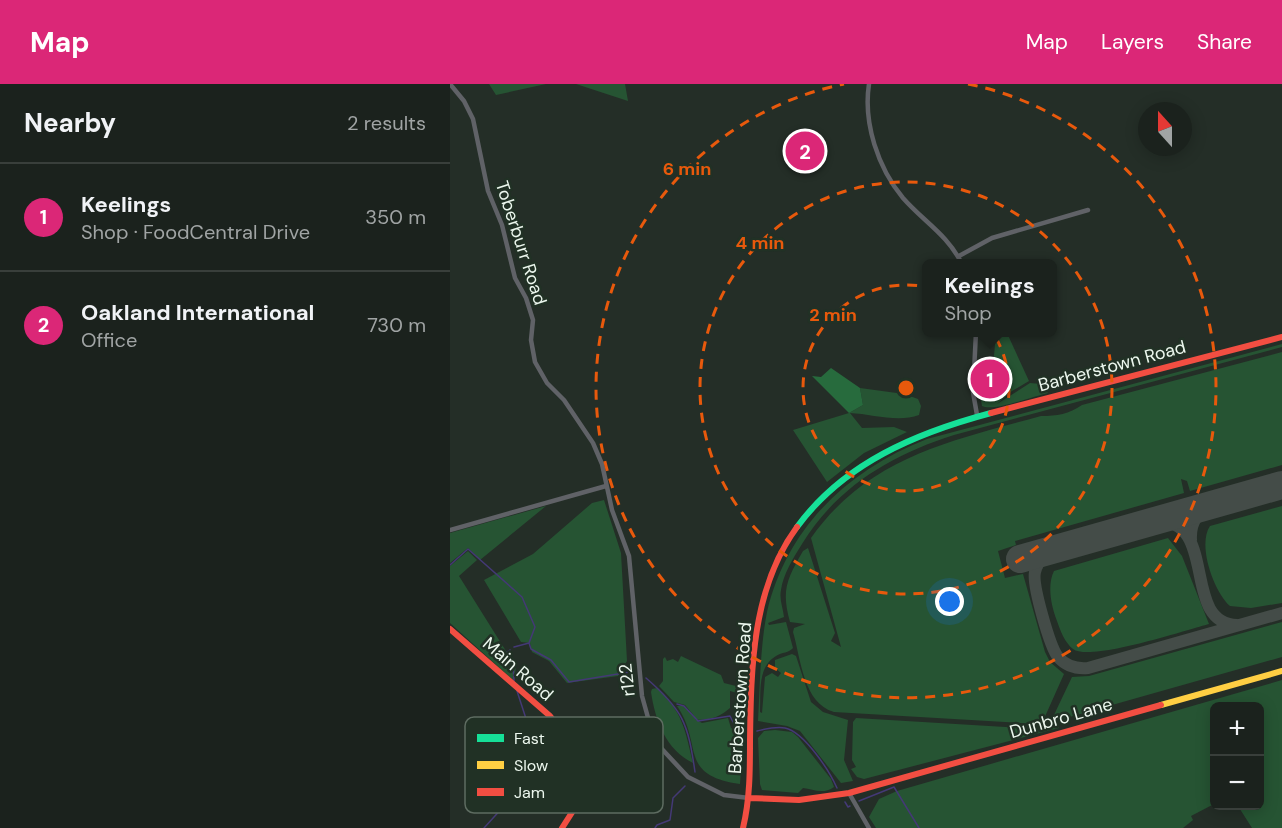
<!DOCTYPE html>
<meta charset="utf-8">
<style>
:root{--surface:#1b221d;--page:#282f2a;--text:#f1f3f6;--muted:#a0a4a4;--line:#393f3b;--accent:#db2777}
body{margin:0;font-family:"DM Sans",sans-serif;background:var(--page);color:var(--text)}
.controls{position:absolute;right:18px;bottom:18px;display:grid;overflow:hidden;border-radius:9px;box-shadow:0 3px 15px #0003}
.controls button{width:54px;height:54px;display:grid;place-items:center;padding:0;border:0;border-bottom:2px solid var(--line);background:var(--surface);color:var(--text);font:30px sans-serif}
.compass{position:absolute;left:688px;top:18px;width:54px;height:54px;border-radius:50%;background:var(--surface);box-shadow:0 3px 15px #0003;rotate:339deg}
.you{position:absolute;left:500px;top:518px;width:21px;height:21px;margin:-15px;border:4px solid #fff;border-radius:50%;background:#1a73e8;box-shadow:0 0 0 9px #1a73e833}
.badge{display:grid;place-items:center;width:39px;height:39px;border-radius:50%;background:var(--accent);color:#fff;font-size:20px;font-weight:700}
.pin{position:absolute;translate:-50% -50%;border:3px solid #fff;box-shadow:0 2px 6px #0006}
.popup{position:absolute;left:472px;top:175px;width:135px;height:78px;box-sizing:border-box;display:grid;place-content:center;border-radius:9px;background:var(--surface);filter:drop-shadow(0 2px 4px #0005);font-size:20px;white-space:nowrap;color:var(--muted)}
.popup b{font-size:22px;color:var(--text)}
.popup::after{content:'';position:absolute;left:50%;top:100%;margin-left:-12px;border:12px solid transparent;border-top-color:var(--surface)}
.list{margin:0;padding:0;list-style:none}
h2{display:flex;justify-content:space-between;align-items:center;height:78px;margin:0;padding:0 24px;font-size:26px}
h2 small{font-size:20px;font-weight:400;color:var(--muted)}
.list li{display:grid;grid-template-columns:39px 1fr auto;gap:18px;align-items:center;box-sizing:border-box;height:108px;padding:0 24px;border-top:2px solid var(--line)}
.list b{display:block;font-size:22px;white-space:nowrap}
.list p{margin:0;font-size:20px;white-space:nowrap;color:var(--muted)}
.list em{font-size:20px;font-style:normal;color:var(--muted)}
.map{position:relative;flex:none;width:832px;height:744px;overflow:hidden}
header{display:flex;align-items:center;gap:36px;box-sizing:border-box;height:84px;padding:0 30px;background:var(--accent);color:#fff}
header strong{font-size:28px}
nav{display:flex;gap:33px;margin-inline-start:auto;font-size:21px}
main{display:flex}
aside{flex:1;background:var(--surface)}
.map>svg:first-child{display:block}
.green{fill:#265433}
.forest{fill:#276b3d}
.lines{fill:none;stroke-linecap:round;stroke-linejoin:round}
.stream{stroke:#443976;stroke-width:1.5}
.taxiway{stroke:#444c48;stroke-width:12}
.runway{stroke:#444c48;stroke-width:28}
.street{stroke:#606267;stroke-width:4.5}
.fast{stroke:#16e098;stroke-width:6}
.slow{stroke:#ffcf43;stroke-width:6}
.jam{stroke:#f24e42;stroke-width:6}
.ring{fill:none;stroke:#e8590c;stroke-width:3;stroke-dasharray:10 8}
.labels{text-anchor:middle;stroke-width:5;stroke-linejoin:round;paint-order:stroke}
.street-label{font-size:18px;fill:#ecf7ee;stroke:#213125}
.key{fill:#213125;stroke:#5e6c61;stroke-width:1.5}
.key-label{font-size:16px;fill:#ecf7ee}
.centre{fill:#e8590c;stroke:#213125;stroke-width:3}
.ring-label{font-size:18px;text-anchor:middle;font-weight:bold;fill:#e8590c;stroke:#213125;stroke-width:5;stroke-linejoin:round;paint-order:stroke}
</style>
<header>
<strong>Map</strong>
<nav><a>Map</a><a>Layers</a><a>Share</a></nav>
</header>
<main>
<aside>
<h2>Nearby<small>2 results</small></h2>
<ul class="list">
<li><span class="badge">1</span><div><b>Keelings</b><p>Shop · FoodCentral Drive</p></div><em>350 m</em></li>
<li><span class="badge">2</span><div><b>Oakland International</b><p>Office</p></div><em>730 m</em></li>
</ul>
</aside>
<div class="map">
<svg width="832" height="744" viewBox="0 0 832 744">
<rect width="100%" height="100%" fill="#242e27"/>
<path class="green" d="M39 0H96L46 11Z
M126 0H175L178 17Z
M546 249H557L579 297 562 307 547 320 580 299 591 300 598 309C584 312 543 328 532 322L527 292 530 293 534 310 543 308 546 305 543 286 533 288 534 302 528 282 543 283Z
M832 260V263L504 351C441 371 387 403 352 460 343 474 333 491 331 506 329 515 333 524 334 533L318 539 319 541 336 538 343 564C339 569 332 568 326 572 307 583 311 609 310 628L312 629 315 593 322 589 328 593 331 589 325 584V576L342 570 346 572 361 618 373 628 398 636 394 676 403 697 391 699 350 647 337 642 308 637C310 601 310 564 317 528 337 443 398 386 477 355Z
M832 268V381L740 407 737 397 731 395 734 409 565 457 566 461 548 467 555 494 573 490 595 568 600 578 614 590 593 637 588 640 384 628C353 619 351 575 343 548L344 544 355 540 340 538C331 506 337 495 353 467L358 464 385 549 381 557 391 563 361 454C418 373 501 357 591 332 607 332 619 330 632 321Z
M410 304 454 310 468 315 471 322 469 331C448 339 422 330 400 329L412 344 444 343 457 348 414 369 377 398 343 346 399 329 413 321Z
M154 416 171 469 177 577 168 592 117 599 99 577 82 568 80 559 71 558 34 496 83 470 142 419Z
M96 422 30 476 18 464 0 479V449Z
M832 422V519L801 524 780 522C764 508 747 461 760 442Z
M718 454 732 472 759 540C736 546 640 578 623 565 615 559 610 546 607 537 601 522 597 501 604 487Z
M18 467 27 476 9 492 66 583 64 597 0 539V482Z
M832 538V573L609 636 603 633 622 593 639 592Z
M231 572 271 591 274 599 294 604 295 611 280 607V624C270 633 256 638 245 635L252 639 278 634 281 644 293 652 290 700C227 691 254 661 227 622H234L245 633 235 621 224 618 209 602 213 597V575L215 573 217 577 223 575 228 578Z
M832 596V744H802L788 722H810V622H764V720L741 732 743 736 733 744H426L419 733 429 715 447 707Z
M207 604C233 628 235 646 243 679 216 666 205 636 201 608L202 605Z
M406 634 590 645 608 641 609 644 414 695 407 693 401 685 406 683 402 676 403 638Z
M325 646 342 648 348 653 381 695 384 703C373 711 363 705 353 704L348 709 312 706 310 700 308 654 314 647Z"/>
<path class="forest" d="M381 284 410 304 413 321 399 329 362 292 371 293Z"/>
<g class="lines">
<path class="stream" d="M0 481 18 465 72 513 85 543 79 559 81 565 101 576 119 598 180 588
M64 563 79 559
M60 566 57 568 63 577 64 597
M196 594C233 626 238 639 245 688
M227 620 234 622 248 637 280 632 286 644 294 646
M307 647C316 645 326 642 335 644 354 648 379 686 387 704
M409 717 444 703 469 744
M395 718 398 723 400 722
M34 744 63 712 80 647 67 607
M205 744 207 741 220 736 223 714 235 702"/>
<path class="taxiway" d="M705 437C770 434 730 539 787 541
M741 456C740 437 748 428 765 420
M606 465C596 470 588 476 585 488 582 501 600 563 608 573 616 582 627 585 638 584L832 529"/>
<path class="runway" d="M570 475 832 401"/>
<path class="street" d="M0 0 14 17 23 35 38 107 52 141 65 194 76 214 83 236 81 256 85 278 97 299 114 316 143 359 152 380 162 426 179 472 192 612 202 648 211 664 238 693 274 711 299 714
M419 0C413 39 428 84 453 114 474 138 497 150 512 180
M509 172 542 154 638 126
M526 248 523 308 527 331
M0 446 156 402
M399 709 419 744"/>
<path class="fast" d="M347 443C394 379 466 349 541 329"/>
<path class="slow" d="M711 621 832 587"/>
<path class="jam" d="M541 329 832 253
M0 545 100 632 126 666 134 683 135 708 112 744
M299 714 349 716 399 709 711 621
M293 744C300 715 300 686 300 657 301 584 302 504 347 443"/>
</g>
<g class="ring">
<circle cx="456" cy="304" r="103"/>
<circle cx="456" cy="304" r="206"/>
<path d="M518 0A310 310 0 1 1 394 0"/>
</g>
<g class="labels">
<g class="street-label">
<text transform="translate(71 159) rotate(72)" y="6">Toberburr Road</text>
<text transform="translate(662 282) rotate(-15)" y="6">Barberstown Road</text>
<text transform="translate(68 585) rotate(41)" y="6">Main Road</text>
<text transform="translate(177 596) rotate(-96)" y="6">r122</text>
<text transform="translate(290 614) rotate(-86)" y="6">Barberstown Road</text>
<text transform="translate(611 634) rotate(-16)" y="6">Dunbro Lane</text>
</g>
</g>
<rect x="15" y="633" width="198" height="96" rx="9" class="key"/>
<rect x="27" y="650" width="27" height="8" fill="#16e098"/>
<rect x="27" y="677" width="27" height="8" fill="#ffcf43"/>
<rect x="27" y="704" width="27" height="8" fill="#f24e42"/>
<g class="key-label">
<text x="64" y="660">Fast</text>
<text x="64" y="687">Slow</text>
<text x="64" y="714">Jam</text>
</g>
<circle cx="456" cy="304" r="9" class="centre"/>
<g class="ring-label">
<text x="237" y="91">6 min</text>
<text x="310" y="165">4 min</text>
<text x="383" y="237">2 min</text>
</g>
</svg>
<div class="controls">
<button>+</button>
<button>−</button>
</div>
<svg class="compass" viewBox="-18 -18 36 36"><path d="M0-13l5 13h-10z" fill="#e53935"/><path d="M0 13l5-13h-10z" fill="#a0a4a4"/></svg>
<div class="you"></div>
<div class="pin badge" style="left:540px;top:295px">1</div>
<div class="popup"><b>Keelings</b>Shop</div>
<div class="pin badge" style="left:355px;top:67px">2</div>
</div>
</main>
